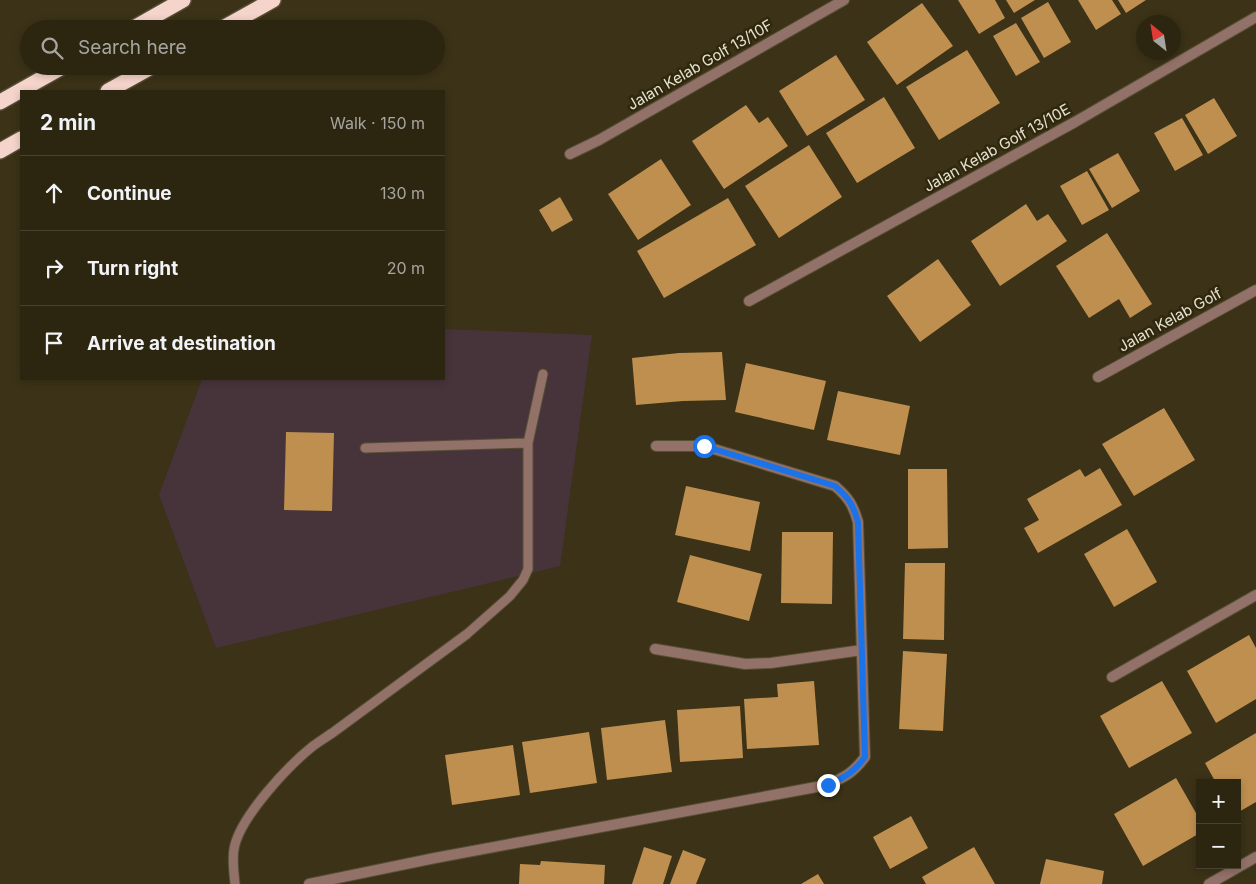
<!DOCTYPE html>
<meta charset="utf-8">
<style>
:root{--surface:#2c2611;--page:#38321f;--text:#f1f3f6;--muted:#a6a59f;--line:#484331}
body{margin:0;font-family:Inter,sans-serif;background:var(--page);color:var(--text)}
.controls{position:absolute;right:15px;bottom:15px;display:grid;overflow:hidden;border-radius:0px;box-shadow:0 2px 8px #0003}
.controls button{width:45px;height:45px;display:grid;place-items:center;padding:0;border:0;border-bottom:1px solid var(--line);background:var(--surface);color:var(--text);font:25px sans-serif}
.compass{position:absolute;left:1136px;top:15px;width:45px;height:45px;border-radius:50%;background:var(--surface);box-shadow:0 2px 8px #0003;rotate:330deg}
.stop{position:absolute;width:15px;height:15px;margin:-11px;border:4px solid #1a73e8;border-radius:50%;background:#fff}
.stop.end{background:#1a73e8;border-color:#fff;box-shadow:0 1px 5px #0008}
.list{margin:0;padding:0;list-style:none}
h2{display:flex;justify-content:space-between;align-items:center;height:65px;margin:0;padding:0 20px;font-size:21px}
h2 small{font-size:16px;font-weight:400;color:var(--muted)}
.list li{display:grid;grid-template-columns:32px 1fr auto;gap:15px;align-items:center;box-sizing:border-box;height:75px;padding:0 20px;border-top:1px solid var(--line)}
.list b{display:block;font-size:19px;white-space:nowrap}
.list em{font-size:16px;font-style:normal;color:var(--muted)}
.icon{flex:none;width:28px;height:28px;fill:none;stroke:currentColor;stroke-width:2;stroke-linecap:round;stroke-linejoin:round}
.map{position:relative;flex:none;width:1256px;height:884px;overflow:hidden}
.search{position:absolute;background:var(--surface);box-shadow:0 2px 8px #0003;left:20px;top:20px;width:425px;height:55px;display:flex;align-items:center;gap:12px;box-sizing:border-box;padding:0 18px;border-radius:28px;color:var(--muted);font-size:19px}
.panel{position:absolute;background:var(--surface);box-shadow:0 2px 8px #0003;left:20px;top:90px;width:425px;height:290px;border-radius:0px}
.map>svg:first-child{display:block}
.industrial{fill:#47343b}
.building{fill:#bf8f50}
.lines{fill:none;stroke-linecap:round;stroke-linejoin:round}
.lane-casing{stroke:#564e35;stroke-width:11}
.street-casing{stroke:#564e35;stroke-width:12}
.highway-casing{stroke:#564e35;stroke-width:18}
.lane{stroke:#927168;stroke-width:9}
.street{stroke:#927168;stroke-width:10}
.highway{stroke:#f5d4cb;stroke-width:15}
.route{stroke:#1a73e8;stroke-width:6}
.labels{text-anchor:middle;stroke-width:5;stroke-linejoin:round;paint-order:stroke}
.street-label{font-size:15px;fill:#e6e1d1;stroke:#30280d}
</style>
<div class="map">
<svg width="1256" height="884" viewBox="0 0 1256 884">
<rect width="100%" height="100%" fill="#3b3217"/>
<path class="industrial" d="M444 329 592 335 560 566 216 648 159 495 202 379H444Z"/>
<path class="building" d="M958 0H995L1005 18 979 34Z
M1006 0H1035L1014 13Z
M1078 0H1112L1121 14 1096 30Z
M1118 0H1146L1126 13Z
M1048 2 1071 42 1044 58 1021 18Z
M922 3 953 46 897 85 867 42Z
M1016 23 1040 62 1016 76 993 36Z
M967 50 1000 103 939 140 906 87Z
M836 55 865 100 807 136 779 91Z
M884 97 915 148 857 183 826 133Z
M1214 98 1237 136 1208 154 1185 115Z
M746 105 759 123 768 117 788 146 724 189 692 141Z
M1182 118 1203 155 1175 171 1154 133Z
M809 145 842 197 779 238 745 186Z
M1118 153 1140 191 1112 208 1089 169Z
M661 159 691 205 638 240 608 194Z
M1087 171 1109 210 1082 225 1060 186Z
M560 197 573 220 552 232 539 210Z
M728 198 756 245 664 298 637 251Z
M1026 204 1037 221 1048 214 1067 241 1000 286 971 241Z
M1107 233 1152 304 1130 318 1119 299 1089 318 1056 266Z
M938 259 971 305 920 342 887 296Z
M722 352 726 400 683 401 636 405 632 358 679 353Z
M746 363 826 381 814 430 735 412Z
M838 391 910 406 900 455 827 440Z
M1164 408 1195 460 1134 496 1102 444Z
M286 432 334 433 332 511 284 510Z
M1100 468 1122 505 1038 553 1024 528 1039 520 1027 499 1080 469 1085 477Z
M908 469H947L948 548 908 549Z
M686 486 760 502 750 551 675 535Z
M1127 529 1157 582 1114 607 1084 554Z
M782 532H833L832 604 781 603Z
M690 555 762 574 749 621 677 602Z
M905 563H945L944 640 903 639Z
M1249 635 1256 648V699L1216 723 1187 671Z
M903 651 947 654 943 731 899 729Z
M814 681 819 745 747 749 744 699 778 697 777 684Z
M1162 681 1192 733 1129 768 1100 716Z
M740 706 743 758 680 762 677 710Z
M665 720 672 772 607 780 601 728Z
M589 732 597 783 530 793 522 742Z
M1256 733V802L1237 813V783H1216L1205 763Z
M513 745 520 795 452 805 445 755Z
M1176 778 1200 820V833L1143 866 1114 814Z
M911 816 928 848 890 869 873 837Z
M644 847 672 856 663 884H632Z
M974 847 995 884H926L922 877Z
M683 850 706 859 696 884H670Z
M1046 859 1104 871 1102 884H1040Z
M541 861 605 865 604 884H519L520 864 540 865Z
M818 874 824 884H801Z"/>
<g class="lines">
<defs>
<path id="lane" d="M365 448 528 443
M235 884C234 873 232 860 234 849 239 818 288 766 313 746 320 741 328 736 335 731L467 634 510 596 523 580 528 569V443L543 374"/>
<path id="street" d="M570 154 599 140 844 0
M749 301 1075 122 1256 17
M1098 377 1256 290
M655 649 745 664 771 663 862 650
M1112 677 1256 595
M309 884 435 858 827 785C845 777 853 773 865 757L858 522C853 505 849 498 835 486L704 446H656
M1209 884 1256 857"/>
<path id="highway" d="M132 29 183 0
M221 29 273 0
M108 91 153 66
M0 102 64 66
M0 151 21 139"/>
</defs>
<use href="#lane" class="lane-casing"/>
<use href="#street" class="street-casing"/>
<use href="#highway" class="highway-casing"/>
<use href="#lane" class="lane"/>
<use href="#street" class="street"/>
<use href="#highway" class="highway"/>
</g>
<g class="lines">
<path class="route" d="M704 446 835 486C849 498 853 505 858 522L865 757C853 773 845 777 828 785"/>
</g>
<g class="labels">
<g class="street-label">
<text transform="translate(700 65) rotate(-30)" y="5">Jalan Kelab Golf 13/10F</text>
<text transform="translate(997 148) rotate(-29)" y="5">Jalan Kelab Golf 13/10E</text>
<text transform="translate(1170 320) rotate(-29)" y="5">Jalan Kelab Golf</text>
</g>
</g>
</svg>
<div class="controls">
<button>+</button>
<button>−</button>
</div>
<svg class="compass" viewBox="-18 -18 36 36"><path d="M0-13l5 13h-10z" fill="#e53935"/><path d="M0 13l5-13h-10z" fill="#a6a59f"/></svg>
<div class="stop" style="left:704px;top:446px"></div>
<div class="stop end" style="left:828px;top:785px"></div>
<div class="search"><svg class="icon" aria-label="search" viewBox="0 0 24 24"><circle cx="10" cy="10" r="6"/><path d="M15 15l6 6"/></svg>Search here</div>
<section class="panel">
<h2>2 min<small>Walk · 150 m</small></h2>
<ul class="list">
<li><svg class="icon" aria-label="ahead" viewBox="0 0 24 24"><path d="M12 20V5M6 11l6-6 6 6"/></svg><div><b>Continue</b></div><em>130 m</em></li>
<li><svg class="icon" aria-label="right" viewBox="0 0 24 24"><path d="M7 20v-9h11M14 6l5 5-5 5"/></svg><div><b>Turn right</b></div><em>20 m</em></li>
<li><svg class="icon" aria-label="arrive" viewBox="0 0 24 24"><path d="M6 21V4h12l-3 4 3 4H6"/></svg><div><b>Arrive at destination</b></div></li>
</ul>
</section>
</div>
